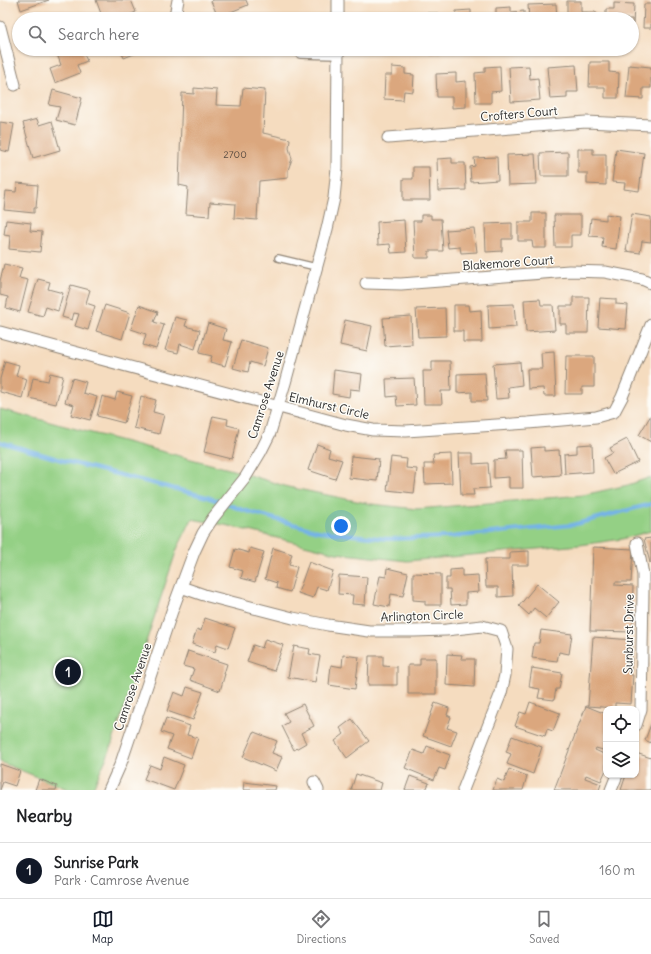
<!DOCTYPE html>
<meta charset="utf-8">
<style>
:root{--surface:#fff;--page:#f2f2f2;--text:#202124;--muted:#757577;--line:#e0e0e0;--accent:#111827}
body{margin:0;font-family:Delius,sans-serif;background:var(--page);color:var(--text)}
.controls{position:absolute;right:12px;bottom:12px;display:grid;overflow:hidden;border-radius:8px;box-shadow:0 1px 3px #0004}
.controls button{width:36px;height:36px;display:grid;place-items:center;padding:0;border:0;border-bottom:1px solid var(--line);background:var(--surface);color:var(--text);font:20px sans-serif}
.you{position:absolute;left:341px;top:526px;width:14px;height:14px;margin:-10px;border:3px solid #fff;border-radius:50%;background:#1a73e8;box-shadow:0 0 0 6px #1a73e833}
.badge{display:grid;place-items:center;width:26px;height:26px;border-radius:50%;background:var(--accent);color:#fff;font-size:13px;font-weight:700}
.pin{position:absolute;translate:-50% -50%;border:2px solid #fff;box-shadow:0 1px 4px #0006}
.list{margin:0;padding:0;list-style:none}
h2{display:flex;justify-content:space-between;align-items:center;height:52px;margin:0;padding:0 16px;font-size:17px}
h2 small{font-size:13px;font-weight:400;color:var(--muted)}
.list li{display:grid;grid-template-columns:26px 1fr auto;gap:12px;align-items:center;box-sizing:border-box;height:56px;padding:0 16px;border-top:1px solid var(--line)}
.list b{display:block;font-size:15px;white-space:nowrap}
.list p{margin:0;font-size:13px;white-space:nowrap;color:var(--muted)}
.list em{font-size:13px;font-style:normal;color:var(--muted)}
.icon{flex:none;width:22px;height:22px;fill:none;stroke:currentColor;stroke-width:2;stroke-linecap:round;stroke-linejoin:round}
.map{position:relative;flex:none;width:651px;height:790px;overflow:hidden}
.search{position:absolute;background:var(--surface);box-shadow:0 1px 3px #0004;left:12px;right:12px;top:12px;height:44px;display:flex;align-items:center;gap:10px;box-sizing:border-box;padding:0 14px;border-radius:22px;color:var(--muted);font-size:15px}
.sheet{height:108px;background:var(--surface)}
nav{display:flex;justify-content:space-around;align-items:center;box-sizing:border-box;height:56px;border-top:1px solid var(--line);background:var(--surface);font-size:11px;color:var(--muted)}
nav a{display:grid;justify-items:center;gap:2px}
nav .on{color:var(--accent)}
.map>svg:first-child{display:block}
.green{fill:#94d085;stroke:#607e58}
.lines{fill:none;stroke-linecap:round;stroke-linejoin:round}
.stream{stroke:#74b3e7;stroke-width:4}
.building{fill:#dba77e}
.lane-casing{stroke:#908475;stroke-width:8}
.street-casing{stroke:#908475;stroke-width:13}
.lane{stroke:#fff;stroke-width:5.5}
.street{stroke:#fff;stroke-width:11}
.labels{text-anchor:middle;stroke-width:3;stroke-linejoin:round;paint-order:stroke}
.number-label{font-size:10px;fill:#574a40}
.street-label{font-size:12px;fill:#2b2b2b;stroke:#fdfcf7}
</style>
<div class="map">
<svg width="651" height="790" viewBox="0 0 651 790">
<rect width="100%" height="100%" fill="#fdfcf7"/>
<filter id="ink" filterUnits="userSpaceOnUse"><feTurbulence type="fractalNoise" baseFrequency=".025" numOctaves="2"/><feDisplacementMap in="SourceGraphic" scale="8" xChannelSelector="R" yChannelSelector="G"/><feConvolveMatrix kernelMatrix="1 2 1 2 8 2 1 2 1" color-interpolation-filters="sRGB"/></filter>
<filter id="wash" filterUnits="userSpaceOnUse"><feTurbulence type="fractalNoise" baseFrequency=".012" numOctaves="4" result="noise"/><feDisplacementMap in="SourceGraphic" scale="16" xChannelSelector="R" yChannelSelector="G"/><feGaussianBlur stdDeviation="0.9" result="paint"/><feColorMatrix in="noise" values="0 0 0 0 0 0 0 0 0 0 0 0 0 0 0 0 0 1.4 0 .05"/><feComposite in="paint" operator="in"/></filter>
<g filter="url(#wash)">
<rect width="100%" height="100%" fill="#f5dcbf"/>
<path class="green" d="M0 409 233 470 288 487 371 504 417 509 583 495 628 485 651 477V531L622 539 580 545 407 561 336 553 230 526 192 519 177 549 110 750 92 790H70L0 762Z"/>
<g class="lines">
<path class="stream" d="M0 442 65 461 207 497 243 510 318 531 387 539 449 537 572 525 651 504"/>
</g>
<g id="blocks">
<path class="building" d="M18 0H49L21 10Z
M96 0H131L136 12 119 19H103Z
M214 0H246L248 5 218 17 211 1Z
M567 1H581V12H596V19H567Z
M614 3 634 4 633 26H632V19H606V9H614Z
M556 4 557 19H529L528 5Z
M644 4H651V28H643Z
M511 7V12L524 11V19H496V8Z
M471 10V15H485V19H456V11Z
M422 13H438V17H450V19H422Z
M399 14V19H385V15Z
M61 15 62 19H50Z
M62 49H82L87 61 77 65 80 73 55 83 50 69 61 65 56 51Z
M120 49H146L124 58Z
M395 49H409V50L395 51Z
M430 49H440V53L431 54Z
M590 62H609V72L619 73 618 98H605V87H589Z
M576 65 578 92H567V98L550 99 547 67Z
M629 65 651 67V88H643V99L626 98Z
M500 66 501 91 491 92V103H476L475 73 485 72V67Z
M529 66 530 79 538 78 540 100 511 102 509 67Z
M392 67 405 68V74L414 75 413 92 404 91 403 100 384 99 385 75H392Z
M456 73V82L466 81V107L452 108V97H437L436 74Z
M194 88 217 90 216 105 241 106 243 88 265 90 263 133 290 139 289 148 292 159 288 170V178L259 181 257 220 234 218 235 204 210 202 209 216 186 214 188 187 179 185 182 93 194 94Z
M53 90 82 98 75 125 56 120 60 107 49 105Z
M37 119 39 125 52 121 60 150 33 158 23 123Z
M0 122 14 124 9 152 0 150Z
M578 149H593V154H606V185L587 184V173H578Z
M616 149 644 153 639 191 624 189 625 183 612 182Z
M568 152V176H541L540 153Z
M535 154 537 184 508 185 507 155Z
M497 157 498 180 471 182 470 167 475 166 474 158Z
M452 158V163H465L466 190 438 191 437 159Z
M413 167H429L430 200H403V179H413Z
M17 183 38 185 36 208H34V213L4 210 6 191 16 192Z
M532 213H546V248H533L532 241H518V222H532Z
M606 214 620 216 616 249 602 247 603 237 589 236 591 218 606 220Z
M632 214 651 217V242L642 241 640 253 626 251Z
M421 215H431V219H441L443 251H429V258H415L413 221H421Z
M554 215H581V235H571V247H555Z
M6 220 31 223 30 231 42 232 40 252 9 249 10 236 4 235Z
M404 220 406 252 391 253 390 244 378 245 377 222Z
M512 223V239H502V251L486 252 485 224Z
M474 228 477 252 461 253 460 247 448 248 446 230Z
M4 264 22 268 19 278 28 280 20 312 6 308 8 297 0 295V281Z
M38 279 50 282 48 289 63 293 58 311 46 307 43 316 28 312Z
M71 285 90 290 86 303 95 306 88 330 75 326 79 314 74 313 72 320 62 317Z
M573 297H589L588 333H566V324H560V306H573Z
M600 298 616 299V304L628 305 626 329 598 327Z
M540 299 541 305H553L555 330 526 332 524 300Z
M514 304 516 327 489 329 488 305Z
M105 305 130 313 122 339 96 331Z
M139 305 158 312 154 322 164 325 156 349 143 345 146 334 131 329Z
M454 305H468L469 311 481 310 482 342H463V331H454Z
M445 308 446 336 418 337 416 309Z
M411 316 412 344 385 346 383 318Z
M175 317 187 320 185 326 200 330 195 349 180 344 178 353 165 350Z
M345 320 372 326 367 351 340 345Z
M208 323 226 329 223 340 232 342 225 366 210 362 212 356 199 353Z
M241 340 268 348 263 366 250 362 248 372 233 368Z
M554 352 556 396H544L543 388 528 389 527 369H542L541 353Z
M566 356H594V387H582V394H565Z
M5 361 19 365 16 376 27 379 22 398 0 392V379Z
M432 361H450L451 391H441L442 404H424L423 371H432Z
M520 362 522 385 508 387 509 398 496 399 493 364Z
M334 370 362 374 360 390 350 389 349 397 332 394Z
M50 373 63 376 56 404 29 398 33 378 48 381Z
M485 373 487 401H472V392L457 393V374Z
M72 378 86 382 83 393 97 397 90 420 71 415 74 405 65 402Z
M414 378 416 405 397 406 396 396 387 397 386 379Z
M117 392 132 396 124 423 97 416 102 396 115 400Z
M141 396 156 400 153 412 164 415 159 434 134 428Z
M651 415V442L639 435Z
M213 416 228 419 227 425 239 428 232 459 204 452Z
M627 439 638 462 613 474 604 458 613 453 610 448Z
M317 444 330 449 328 456 342 460 335 479 308 470Z
M592 444 593 472 565 474 564 454 577 453V445Z
M544 447V451L559 450 561 475 533 477 531 448Z
M505 450H522L523 488H509V477L494 478V460L506 459Z
M459 453H473V464L488 463 490 488 473 489 474 495H461Z
M451 454 452 483 425 484 424 464H434L433 455Z
M351 456 379 459 377 481 349 478Z
M391 457 407 459 406 468 417 469 414 493 387 490Z
M651 538V562L650 563 644 539Z
M593 547 633 549 631 582H615V585L633 586 632 613H633V632L590 631Z
M250 548 264 552 255 582 241 578 243 571 230 567 235 549 249 553Z
M273 548 292 554 289 565 297 567 290 592 276 588 277 583 265 579Z
M529 551V565H512L513 596 498 597V587H486L485 559H510V552Z
M309 562 333 571 327 590 317 587 313 598 298 593Z
M387 568 408 573 403 596 391 594 389 607 374 604 380 576 386 577Z
M462 569V576L478 575 479 592 466 593V604L451 605 450 589H446V578H450V570Z
M413 573 441 574V605H425V601L413 600Z
M339 575 367 577 365 605 352 604 353 595 338 594Z
M537 584 559 602 546 618 534 608 529 615 519 606Z
M205 618 235 628 228 648 217 644 215 652 192 644 197 629 201 631Z
M541 630 572 634 569 654 559 652 557 661 532 658 534 643H539Z
M593 637 633 640 631 675H633L631 704 615 703V708L588 706Z
M265 639 283 645 274 671 247 662 253 645 262 648Z
M294 646 310 649 309 654 320 656 315 682 288 677Z
M188 651 227 664 224 674H225L220 691 190 680 194 669 183 666Z
M447 654 462 655 461 659H475L474 687 446 685Z
M343 655 359 657 355 689 329 685 331 665 342 667Z
M369 656H383V666L397 667V685H368Z
M420 658H436V694H408V665H420Z
M532 668 562 673 559 689H556L554 700 538 698 540 689 529 687Z
M187 687 203 692 193 720 167 711 174 692 184 696Z
M530 702 560 713 553 731 547 729 545 736 515 726 520 712 526 714Z
M435 703 449 708 447 715 451 717 447 728 457 731 451 746 423 736Z
M303 704 314 726 301 733 306 743 294 750 282 726 289 722 284 713Z
M586 706 606 714V751L596 748 595 750 606 755V770L601 781 586 775 585 778 601 784 599 790H554Z
M166 718 190 726 187 735 198 738 191 758 167 749 172 736 161 732Z
M352 719 369 741 347 758 335 741 344 734 340 728Z
M651 724V743L645 740Z
M254 732 277 741 272 753 282 757 276 771 243 757Z
M512 736 542 747 533 774 507 764 511 754 506 752Z
M427 746 450 755 445 770 439 768 434 780 405 768 413 750 424 754Z
M636 753 651 758V790H621L626 775H636Z
M164 757 184 765 174 790 144 779 150 765 160 769Z
M0 764 20 771 15 786 3 782 0 790Z
M509 769 527 776 523 790H493L497 779 504 782Z
M356 774 382 783 380 790H351Z
M410 776 429 783 426 790H405Z
M39 779 57 786 56 790H35Z
M244 782 276 786 275 790H243Z"/>
</g>
</g>
<g filter="url(#ink)">
<use href="#blocks" fill-opacity="0" stroke="#908475" stroke-width="1"/>
<g class="lines">
<defs>
<path id="lane" d="M300 55 338 56
M278 258 316 267"/>
<path id="street" d="M338 0V19
M175 16 178 0
M0 27 15 85
M388 138 586 122 651 125
M366 283 401 284 569 271 605 272 642 279 651 283
M0 332 346 425 373 430 406 431 528 423 596 417 614 412 622 397 651 325
M181 587 204 595 293 618 328 625 369 631H414L446 630 482 626 501 631 507 649 505 675 501 693 463 790
M636 725 641 709 643 591V575L637 543
M314 782 318 790
M109 790 121 763 172 611 194 552 203 533 213 518 245 478 260 453 270 433 285 383 327 229 334 198 337 168 338 49
M611 790 617 775"/>
</defs>
<use href="#lane" class="lane-casing"/>
<use href="#street" class="street-casing"/>
<use href="#lane" class="lane"/>
<use href="#street" class="street"/>
</g>
</g>
<g class="labels">
<g class="number-label">
<text x="235" y="158">2700</text>
</g>
<g class="street-label">
<text transform="translate(519 114) rotate(-5)" y="4">Crofters Court</text>
<text transform="translate(508 263) rotate(-4)" y="4">Blakemore Court</text>
<text transform="translate(266 395) rotate(-72)" y="4">Camrose Avenue</text>
<text transform="translate(329 406) rotate(13)" y="4">Elmhurst Circle</text>
<text transform="translate(422 616) rotate(-2)" y="4">Arlington Circle</text>
<text transform="translate(629 634) rotate(-89)" y="4">Sunburst Drive</text>
<text transform="translate(133 687) rotate(-71)" y="4">Camrose Avenue</text>
</g>
</g>
</svg>
<div class="controls">
<button><svg class="icon" aria-label="locate" viewBox="0 0 24 24"><circle cx="12" cy="12" r="6"/><path d="M12 2v4M12 18v4M2 12h4M18 12h4"/></svg></button>
<button><svg class="icon" aria-label="layers" viewBox="0 0 24 24"><path d="M12 4l9 5-9 5-9-5zM3 14l9 5 9-5"/></svg></button>
</div>
<div class="you"></div>
<div class="pin badge" style="left:68px;top:672px">1</div>
<div class="search"><svg class="icon" aria-label="search" viewBox="0 0 24 24"><circle cx="10" cy="10" r="6"/><path d="M15 15l6 6"/></svg>Search here</div>
</div>
<section class="sheet">
<h2>Nearby<small></small></h2>
<ul class="list">
<li><span class="badge">1</span><div><b>Sunrise Park</b><p>Park · Camrose Avenue</p></div><em>160 m</em></li>
</ul>
</section>
<nav>
<a class="on"><svg class="icon" aria-label="map" viewBox="0 0 24 24"><path d="M3 6l6-2 6 2 6-2v14l-6 2-6-2-6 2zM9 4v14M15 6v14"/></svg>Map</a>
<a><svg class="icon" aria-label="directions" viewBox="0 0 24 24"><path d="M12 3l9 9-9 9-9-9zM9 14v-3h6M13 9l2 2-2 2"/></svg>Directions</a>
<a><svg class="icon" aria-label="saved" viewBox="0 0 24 24"><path d="M7 4h10v16l-5-4-5 4z"/></svg>Saved</a>
</nav>
